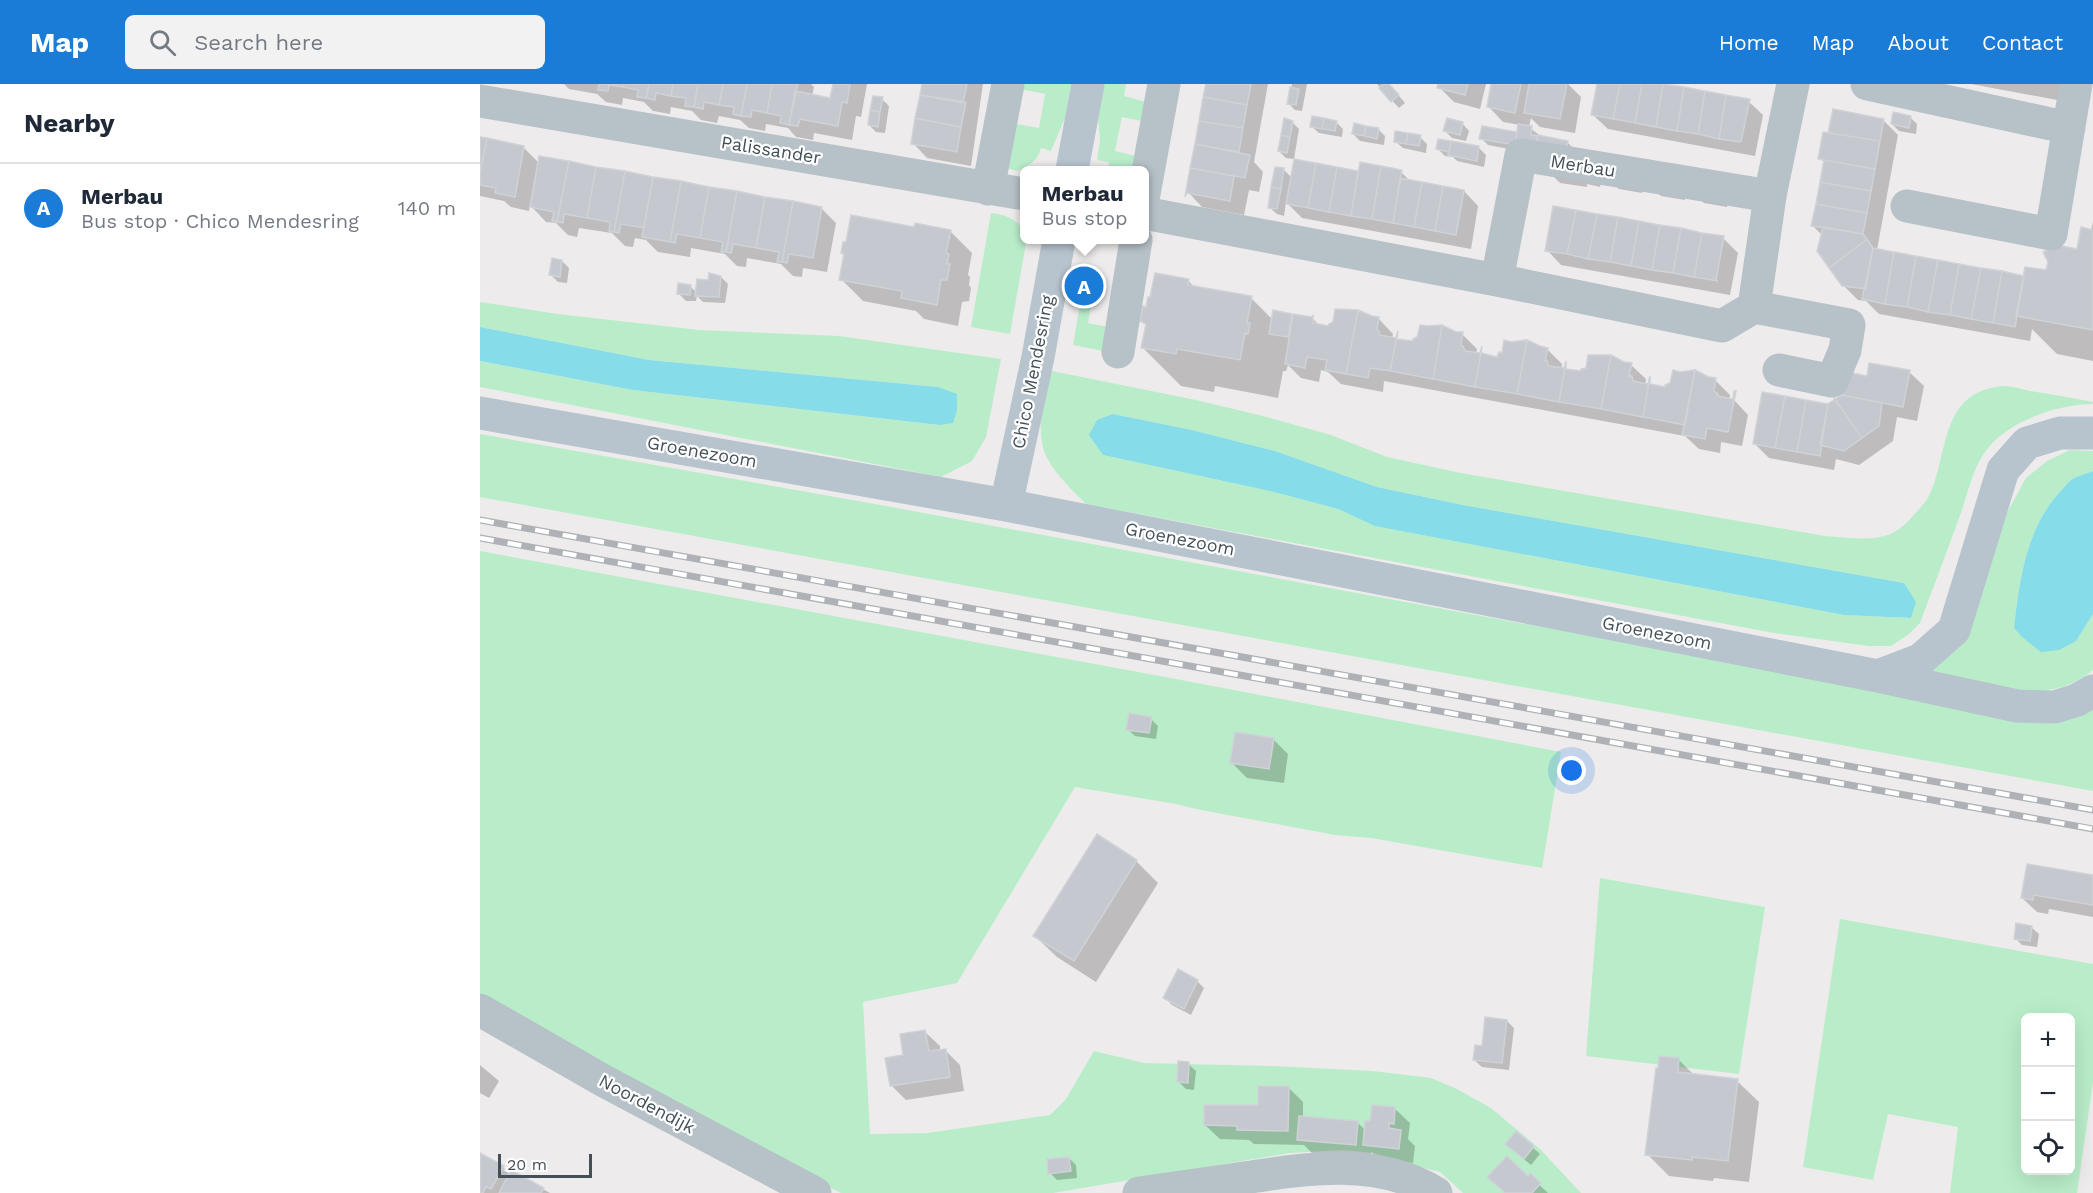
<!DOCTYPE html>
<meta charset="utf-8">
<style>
:root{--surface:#fff;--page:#f2f2f3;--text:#1f2937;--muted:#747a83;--line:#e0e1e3;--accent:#1b7cd8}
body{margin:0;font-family:"Work Sans",sans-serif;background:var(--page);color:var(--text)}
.controls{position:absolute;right:18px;bottom:18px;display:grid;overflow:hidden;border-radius:9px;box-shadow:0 6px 24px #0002}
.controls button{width:54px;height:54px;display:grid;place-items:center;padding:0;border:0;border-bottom:2px solid var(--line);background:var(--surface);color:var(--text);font:30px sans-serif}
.scale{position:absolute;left:18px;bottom:15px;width:94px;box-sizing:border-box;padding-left:6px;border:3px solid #445058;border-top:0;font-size:16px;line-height:21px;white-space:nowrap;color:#445058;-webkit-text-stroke:4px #fff;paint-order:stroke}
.you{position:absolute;left:1092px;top:687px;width:21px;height:21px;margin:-15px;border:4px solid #fff;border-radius:50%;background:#1a73e8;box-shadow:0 0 0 9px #1a73e833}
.badge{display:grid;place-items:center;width:39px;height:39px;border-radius:50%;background:var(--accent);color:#fff;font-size:20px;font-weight:700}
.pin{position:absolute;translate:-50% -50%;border:3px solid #fff;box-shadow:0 2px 6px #0006}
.popup{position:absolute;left:540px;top:82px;width:129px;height:78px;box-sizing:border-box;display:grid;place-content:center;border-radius:9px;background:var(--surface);filter:drop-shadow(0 2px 4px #0005);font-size:20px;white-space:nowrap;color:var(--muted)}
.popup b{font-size:22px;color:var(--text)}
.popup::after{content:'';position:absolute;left:50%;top:100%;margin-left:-12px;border:12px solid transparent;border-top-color:var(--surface)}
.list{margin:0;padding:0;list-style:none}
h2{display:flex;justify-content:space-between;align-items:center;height:78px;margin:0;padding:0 24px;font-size:26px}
h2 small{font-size:20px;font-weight:400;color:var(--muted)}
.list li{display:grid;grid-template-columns:39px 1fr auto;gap:18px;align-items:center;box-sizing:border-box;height:90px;padding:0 24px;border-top:2px solid var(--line)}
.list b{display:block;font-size:22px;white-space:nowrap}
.list p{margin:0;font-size:20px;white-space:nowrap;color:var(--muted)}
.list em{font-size:20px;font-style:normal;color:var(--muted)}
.icon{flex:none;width:33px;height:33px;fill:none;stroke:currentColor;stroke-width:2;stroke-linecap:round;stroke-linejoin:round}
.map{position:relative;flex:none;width:1613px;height:1109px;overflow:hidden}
header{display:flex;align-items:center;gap:36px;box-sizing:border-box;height:84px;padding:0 30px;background:var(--accent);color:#fff}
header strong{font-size:28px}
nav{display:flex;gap:33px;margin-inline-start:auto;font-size:21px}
.search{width:420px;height:54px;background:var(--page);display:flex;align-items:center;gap:15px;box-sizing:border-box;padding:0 21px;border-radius:9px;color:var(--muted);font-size:22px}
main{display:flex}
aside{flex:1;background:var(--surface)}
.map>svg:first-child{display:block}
.green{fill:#b9edc9;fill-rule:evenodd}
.water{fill:#86dce9}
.shadow{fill:#0003}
.building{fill:#c5c9cf;stroke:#cfd2d7;stroke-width:1.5}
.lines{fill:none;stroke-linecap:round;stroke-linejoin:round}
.street{stroke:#b7c1c8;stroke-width:33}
.secondary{stroke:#b7c4ce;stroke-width:33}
.rail-casing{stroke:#aeb2b6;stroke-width:7}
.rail{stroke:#fff;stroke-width:4.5;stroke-dasharray:14;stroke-linecap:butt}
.labels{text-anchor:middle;stroke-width:4.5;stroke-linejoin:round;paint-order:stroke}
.street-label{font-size:18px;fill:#445058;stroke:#fff}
</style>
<header>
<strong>Map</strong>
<div class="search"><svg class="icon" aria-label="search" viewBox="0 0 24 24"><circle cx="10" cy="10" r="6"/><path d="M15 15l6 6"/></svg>Search here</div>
<nav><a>Home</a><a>Map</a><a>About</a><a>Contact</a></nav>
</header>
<main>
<aside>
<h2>Nearby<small></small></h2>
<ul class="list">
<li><span class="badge">A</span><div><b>Merbau</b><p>Bus stop · Chico Mendesring</p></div><em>140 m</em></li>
</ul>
</aside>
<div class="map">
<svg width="1613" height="1109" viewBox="0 0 1613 1109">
<rect width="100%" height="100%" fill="#eeebec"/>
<path class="green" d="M537 0H591L585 34 571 67 561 64C558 77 549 81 538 87L526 84 536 40 559 44 565 10 540 5Z
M624 0H646L644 12 673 20 667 38 642 33 635 67 660 73 661 86H628L629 78 617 76 620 56 618 33Z
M511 129C528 131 545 137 543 158L546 159 530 250 491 243Z
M603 203 614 204 608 239 633 244 628 268 593 261Z
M0 218 78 230 219 246 359 252 521 275 506 353 492 377 461 393 0 303V277L153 306 458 341V303L169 276 0 243Z
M567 286 716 316 783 332 851 351 907 373 981 389 1345 452C1364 453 1385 457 1404 452 1416 449 1425 441 1433 432 1438 426 1444 420 1448 414 1470 372 1457 308 1523 302 1532 302 1542 305 1550 307 1571 310 1592 314 1613 318V320C1580 320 1531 336 1509 363 1494 380 1489 405 1482 426 1468 464 1454 502 1440 539L1429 550 1411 562H1389L1294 549 606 420C592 406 577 392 567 374 555 351 563 311 567 286ZM633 330 712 346 795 367 897 403 983 421 1424 499 1431 534 1364 531 896 442 858 425 794 408 623 371Z
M0 350 406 422 1402 606 1613 619V707L0 413Z
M1590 366 1613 367V387C1606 390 1597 392 1591 396 1587 399 1583 405 1579 409 1546 445 1539 498 1534 544L1596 557 1613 530V586C1566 626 1495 601 1441 591L1505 478 1529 425 1546 394 1567 377Z
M0 467 680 592 1081 668 1062 784 891 754 855 751 716 725 696 720 595 703 477 899 383 918 390 1050 448 1049 570 1031 586 1015 614 967 664 979 793 982 893 987 951 994 977 1005 1011 1024 1060 1065 1101 1109H983L960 1088 923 1079 894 1069 862 1066 810 1069 573 1109H361L269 1064 0 916Z
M1120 794 1285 823 1259 990 1106 972Z
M1360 835 1613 880V998L1597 1109H1470L1478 1043 1408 1030 1393 1096 1323 1083ZM1546 934H1590V1086H1546Z"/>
<path class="water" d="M0 243 169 276 458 303 477 310V326L473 339 459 341 153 306 0 277Z
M633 330 712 346 795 367 897 403 983 421 1424 499 1436 518 1431 534 1364 531 895 442 858 425 794 408 623 371 609 351 617 336Z
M1613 387V530L1596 557 1579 566 1561 568 1542 553 1534 544C1539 498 1546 445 1579 409 1583 405 1587 399 1591 396 1597 392 1606 390 1613 387Z"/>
<path class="shadow" d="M84 0H331L334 3 332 12 352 16 354 0H387L381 33 376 32 372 56 334 49 333 56 316 53 308 44 286 40 285 47 269 44 260 36 239 32 237 39 221 36 212 27 191 23 190 30 173 27 164 18 143 14 142 21 126 18 117 10 89 5Z
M443 0H503L491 82 447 74 433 59Z
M727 0H788L774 78 783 88 779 108 769 106 764 131 722 123 708 108Z
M812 0H827L822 27 815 26 808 19Z
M897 0H909L925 19 919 24Z
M960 0H1006L1000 25 974 18 959 3Z
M1013 0H1088L1101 13 1095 49 1060 43 1051 34 1049 43 1059 51 1058 53 1087 58 1093 64 1092 77 1008 61 1001 54 1038 50 1040 41 1023 38 1009 23Z
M1119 0H1177L1268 17 1283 31 1275 72 1128 45 1113 31Z
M1491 0H1591L1588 18Z
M402 15 409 22 405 49 396 48 389 41Z
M1430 33 1437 40 1436 50 1419 47 1412 40Z
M1403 36 1418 51 1397 166 1544 193 1567 188 1599 166 1611 146 1613 138V277L1577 270 1552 245 1550 257 1399 230 1386 217 1378 216 1363 201 1342 151 1333 142 1345 79 1340 74Z
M812 38 819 45 814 75 806 74 799 67Z
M856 38 863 45 862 53 839 49 831 42Z
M982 39 989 47 986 57 972 54 965 47Z
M898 45 905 52 904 61 880 57 873 50Z
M940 53 947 60 946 69 923 64 915 57Z
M0 56 43 63 59 79 341 124 356 139 347 188 323 184 322 193 313 192 301 180 267 174 266 183 257 182 245 170 211 164 210 173 178 168 166 156 155 154 153 163 145 162 132 149 99 144 97 153 88 151 76 139 66 138 50 121 49 127 31 123 24 117 0 112Z
M999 64 1006 71 1004 83 977 77 973 73 965 72 958 65Z
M815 77 880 89 921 88 931 98 984 107 998 122 991 165 822 134 806 118 804 132 797 130 789 123 804 86 812 94Z
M1073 92 1122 93 1120 103 1107 100V103L1080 99Z
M1132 98 1164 100 1162 109 1139 105Z
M1174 105 1206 107 1205 116 1181 112Z
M1217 112 1249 114 1247 123 1224 119Z
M470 147 492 169 488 191 490 193 489 201 491 204 489 217 482 218 478 242 444 235 436 227 383 217 361 195Z
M1243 154 1258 169 1250 211 1081 181 1067 166Z
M82 177 89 184 87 199 78 198 71 191Z
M241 193 248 200 245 219 223 218 217 212 216 217H206L199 210 210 202 217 209 229 198Z
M708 197 715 203 771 214 793 236 811 231 814 234 815 232 833 235 840 242 849 244 899 235 913 250 912 255 934 259 962 242 982 250 997 265 996 270 1017 274 1023 271 1025 258H1050L1067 265 1082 280 1081 285 1102 289 1144 279 1151 281 1166 295 1165 301 1186 304 1191 300 1194 288H1215L1235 296 1250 311 1249 316H1254L1268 331 1262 362 1241 358 1240 369 1219 365 1205 352 904 297 903 308 861 300 848 288 841 286 839 298 821 294 808 281 806 287H803L798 314 735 302 734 308 701 302 663 264 667 242 662 237 667 225Z
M1429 288 1444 302 1437 337 1417 333 1413 357 1379 381 1356 375 1354 386 1289 374 1274 359 1348 322 1363 312 1367 290 1388 294Z
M671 635 678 642 676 655 655 652 647 645Z
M793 655 808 670 804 699 767 694 752 679Z
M656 777 678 799 616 898 577 873 555 852Z
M1613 793V833L1569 825 1568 830 1557 828 1542 814Z
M1551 843 1559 850 1557 863 1542 861 1535 854Z
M717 897 724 904 711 931 692 921 685 914Z
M1027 937 1034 944 1029 986 1002 983 994 976Z
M445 948 460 962V967L465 966 480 981 484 1007 426 1016 411 1001 424 972Z
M1199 976 1214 991 1257 997 1279 1018 1269 1098 1234 1094 1233 1097 1189 1092 1167 1070Z
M708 980 716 987 714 1006 706 1005 699 998Z
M0 981 19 997 9 1014 0 1009Z
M809 1004 823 1018V1034L878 1039 886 1047 892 1039 915 1025 930 1039 928 1055 935 1062 933 1079 899 1076 891 1068V1075L833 1070 824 1061 774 1060 769 1056 740 1055 725 1041 779 1023Z
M1036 1049 1060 1070 1051 1081 1034 1067Z
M0 1071 23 1083 30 1091 32 1088 70 1109H0Z
M589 1074 596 1081 597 1094 577 1096 570 1089Z
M1050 1092 1068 1109H1025L1049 1094Z"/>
<path class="building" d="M119 0H144L143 3 129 1 128 7 118 6Z
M144 0H169L166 14 157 13 158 6 143 3Z
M169 0H193L191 12 176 9 175 16 166 14Z
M193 0H218L214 23 205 22 206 14 191 12Z
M218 0H243L239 21 224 18 223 25 214 23Z
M243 0H267L261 32 253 30 254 23 239 21Z
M267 0H292L287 29 272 26 271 33 261 32Z
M292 0H318L309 41 300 39 301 32 287 29Z
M353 0H370L367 19 362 18 358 42 320 35 318 42 309 41 315 7 350 14Z
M442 0H487L483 19 440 11Z
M726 0H771L767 21 723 13Z
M904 0H909L919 11 911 18 899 4Z
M958 0H988L985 11 957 4Z
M1011 0H1041L1035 29 1007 23Z
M1049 0H1087L1080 35 1044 29Z
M1117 0H1140L1133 35 1111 31Z
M1140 0H1162L1155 39 1133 35Z
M1162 0H1183L1176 43 1155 39Z
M1183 0 1204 3 1197 47 1176 43Z
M810 3 819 5 816 21 807 20Z
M1204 3 1225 7 1218 50 1197 47Z
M1225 7 1246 11 1239 55 1218 50Z
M440 11 486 18 481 43 435 34Z
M1246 11 1270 15 1261 58 1239 55Z
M393 12 403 13 400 28 390 26Z
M723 13 767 21 763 44 719 37Z
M1353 25 1404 35 1400 57 1348 49Z
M390 26 400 28 398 43 388 41Z
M1413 28 1431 32 1429 44 1411 40Z
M832 32 844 34 842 45 830 43Z
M435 34 481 43 477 68 431 60Z
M804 34 813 37 810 53 801 51Z
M844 34 857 37 855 47 842 45Z
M967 34 983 38 980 51 963 47Z
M719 37 763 44 759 68 715 60Z
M874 39 886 42 884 52 872 50Z
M1038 40 1052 42 1051 51 1058 52 1055 65 1035 61Z
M886 42 899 44 897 55 884 52Z
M1002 42 1037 48 1035 61 999 55Z
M915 47 928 49 926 60 914 58Z
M1343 48 1400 57 1395 85 1338 75Z
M928 49 941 51 939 62 926 60Z
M801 51 810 53 807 69 798 67Z
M1058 51 1088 57 1085 70 1055 65Z
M0 53 7 54 0 90Z
M7 54 44 62 35 113 15 109 16 104 0 101V90Z
M958 55 971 57 969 68 956 65Z
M971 57 999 62 997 77 968 71Z
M715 60 770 71 765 94 710 84Z
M59 72 89 77 77 138 72 137 74 128 50 123Z
M814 75 836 79 828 124 806 120Z
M1344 76 1395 85 1391 107 1340 98Z
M89 77 116 83 107 134 84 130 83 139 77 138Z
M880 78 901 82 892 135 871 132Z
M836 79 857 83 849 128 828 124Z
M901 82 922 86 913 139 892 135Z
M116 83 145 87 134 148H129L130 138 107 134Z
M795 83 804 84 801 105 791 103Z
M857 83 878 87 871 132 849 128Z
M710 84 754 92 750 117 707 109 705 113Z
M145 87 173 93 164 144 141 140 139 149 134 148Z
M173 93 201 97 190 158 162 153Z
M920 94 942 98 934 143 913 139Z
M201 97 229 103 220 154 197 150 195 159 190 158Z
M942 98 963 102 955 147 934 143Z
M1340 98 1391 107 1387 129 1336 120Z
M963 102 984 106 976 151 955 147Z
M229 103 257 107 246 168H241L243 158 220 154Z
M791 103 801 105 797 125 788 124Z
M257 107 285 113 276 164 253 160 251 169 246 168Z
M285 113 313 117 302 178H297L299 168 276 164Z
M313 117 342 123 333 174 309 170 307 179 302 178Z
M1336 120 1387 129 1383 150 1331 142Z
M1073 122 1096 126 1087 170 1065 167Z
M1096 126 1117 130 1108 175 1087 170Z
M1117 130 1138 133 1130 178 1108 175Z
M371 131 434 143 435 139 471 146 466 169 469 170 467 180H470L467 196H461L457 221 421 214 422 207 359 196 364 170 361 169 363 158H366Z
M1138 133 1159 137 1151 182 1130 178Z
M1159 137 1180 141 1172 186 1151 182Z
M1180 141 1201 144 1193 189 1172 186Z
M1343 143 1383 150 1387 155 1349 184 1337 167Z
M1601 143 1613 146V246L1536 232 1545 183 1566 186 1568 178 1563 168 1570 165 1571 160 1597 165Z
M1201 144 1222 149 1214 193 1193 189Z
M1222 149 1244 152 1236 196 1238 197 1214 193Z
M1387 155 1393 164 1386 205 1362 202 1349 184Z
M1393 164 1414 168 1405 220 1382 215Z
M1414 168 1436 172 1427 223 1405 220Z
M1436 172 1458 176 1448 228 1427 223Z
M72 174 82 176 80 193 69 191Z
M1458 176 1479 180 1470 231 1448 228Z
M1479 180 1501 184 1491 235 1470 231Z
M1501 184 1522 187 1513 239 1491 235Z
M1522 187 1544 192 1535 243 1513 239Z
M229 189 241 192 239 213 215 212 217 195 228 196Z
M675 189 709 195 708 201 772 212 767 239H770L768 250 765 249 760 276 697 265 696 270 661 264 666 240 660 237 663 222 666 223 668 213H670Z
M198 199 211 201 210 211 197 210Z
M855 225 878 226 866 290 845 286 847 276 827 273 825 284 805 280 813 230 832 233 833 231V239L848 242 849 240 853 238Z
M793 226 812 230 808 253 789 250Z
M878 226 892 232 899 233 897 246 899 247 900 251 916 254 918 247 910 287 890 284 888 294 866 290Z
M940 241 947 242 962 241 953 295 910 287 918 247 917 255 933 257V255L937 253Z
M962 241 976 248H983L981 261 983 262 985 267 1000 269 1002 262 995 303 953 295Z
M1024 256 1031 258 1047 256 1037 310 995 303 1002 262 1001 269 1017 273 1019 268 1022 269Z
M1047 256 1060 262 1068 264 1065 277H1067L1069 282 1084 284 1086 277 1079 318 1037 310Z
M1108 271H1131L1121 325 1079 318 1086 277V285L1101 287V285L1106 284Z
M1131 271 1144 278 1152 279 1149 292H1152L1153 297 1168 300 1170 292 1163 333 1121 325Z
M1389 279 1430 286 1423 323 1362 311 1366 288 1387 292Z
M1193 286 1200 288 1215 286 1205 341 1163 333 1170 292V300L1185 303V301L1190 299Z
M1215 286 1229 293 1236 294 1234 307 1238 310 1237 312 1253 315 1254 307H1256L1248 348 1227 344 1225 355 1202 351Z
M1282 308 1305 312 1295 364 1273 360Z
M1362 311 1402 319 1399 342 1382 354 1354 314 1355 315Z
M1305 312 1326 316 1317 368 1295 364Z
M1354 314 1382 354 1364 367 1340 361 1348 320 1354 316Z
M1326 316 1348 320 1340 372 1317 368Z
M649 629 672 633 669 649 646 646Z
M755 648 794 654 789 685 750 679Z
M617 750 657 776 594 877 553 852Z
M1547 780 1613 791V821L1554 811 1553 816 1541 814Z
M1536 839 1552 842 1550 857 1534 855Z
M698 885 718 896 704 925 683 914Z
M1005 933 1027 936 1022 979 993 976 995 961 1002 962Z
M445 946 449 967 466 965 470 993 410 1002 405 974 423 971 420 950Z
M1179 972 1199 974 1198 988 1258 995 1248 1077 1212 1073V1076L1165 1071 1176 984H1178Z
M698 977 709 978 708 999 697 998Z
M778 1002H809L808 1047 757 1046V1042L724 1041V1021H778Z
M892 1021 915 1023 914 1040 909 1039V1044L921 1046 919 1065 883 1061 885 1037H890Z
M819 1032 878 1037 876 1061 817 1056Z
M1036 1047 1054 1062 1044 1075 1025 1060Z
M0 1069 24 1082 11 1105 6 1103 3 1109H0Z
M1027 1072 1048 1092 1050 1089 1061 1099 1052 1109H1025L1007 1093Z
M589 1073 591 1087 568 1090 567 1075Z
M31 1086 64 1104 61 1109H19Z"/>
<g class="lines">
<path class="street" d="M1387 0 1589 44
M0 17 544 110
M508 105 528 0
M664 110 684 0
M1427 122 1571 150 1596 0
M664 129 1017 196 1242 242 1274 223 1290 112 1313 0
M1017 196 1041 71 1290 112
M1274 223 1369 241 1365 266 1352 297 1299 286
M638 268 656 156
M0 926 124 997 335 1109
M659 1109C694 1104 729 1099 764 1094 828 1084 898 1073 956 1109"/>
<path class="secondary" d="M592 86 608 0
M0 329 526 421 1398 592 1537 622 1575 623 1597 616 1613 607
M526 421 558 273 579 156
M1398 592 1440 576 1474 546 1523 386 1547 359 1580 349H1613"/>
<defs>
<path id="rail" d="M0 436 1613 726
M0 454 1613 745"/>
</defs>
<use href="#rail" class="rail-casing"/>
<use href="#rail" class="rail"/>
</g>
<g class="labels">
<g class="street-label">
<text transform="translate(291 66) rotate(9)" y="6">Palissander</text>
<text transform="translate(1103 82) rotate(9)" y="6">Merbau</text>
<text transform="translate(553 288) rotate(-79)" y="6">Chico Mendesring</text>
<text transform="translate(222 368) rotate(10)" y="6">Groenezoom</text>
<text transform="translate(700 455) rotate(11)" y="6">Groenezoom</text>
<text transform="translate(1177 549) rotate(11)" y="6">Groenezoom</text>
<text transform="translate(167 1020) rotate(28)" y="6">Noordendijk</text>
</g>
</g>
</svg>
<div class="controls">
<button>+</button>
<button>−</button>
<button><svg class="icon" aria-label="locate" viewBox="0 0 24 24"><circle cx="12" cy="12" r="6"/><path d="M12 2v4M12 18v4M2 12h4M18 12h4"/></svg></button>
</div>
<div class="scale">20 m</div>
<div class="you"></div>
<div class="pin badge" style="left:604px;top:202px">A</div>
<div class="popup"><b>Merbau</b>Bus stop</div>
</div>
</main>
